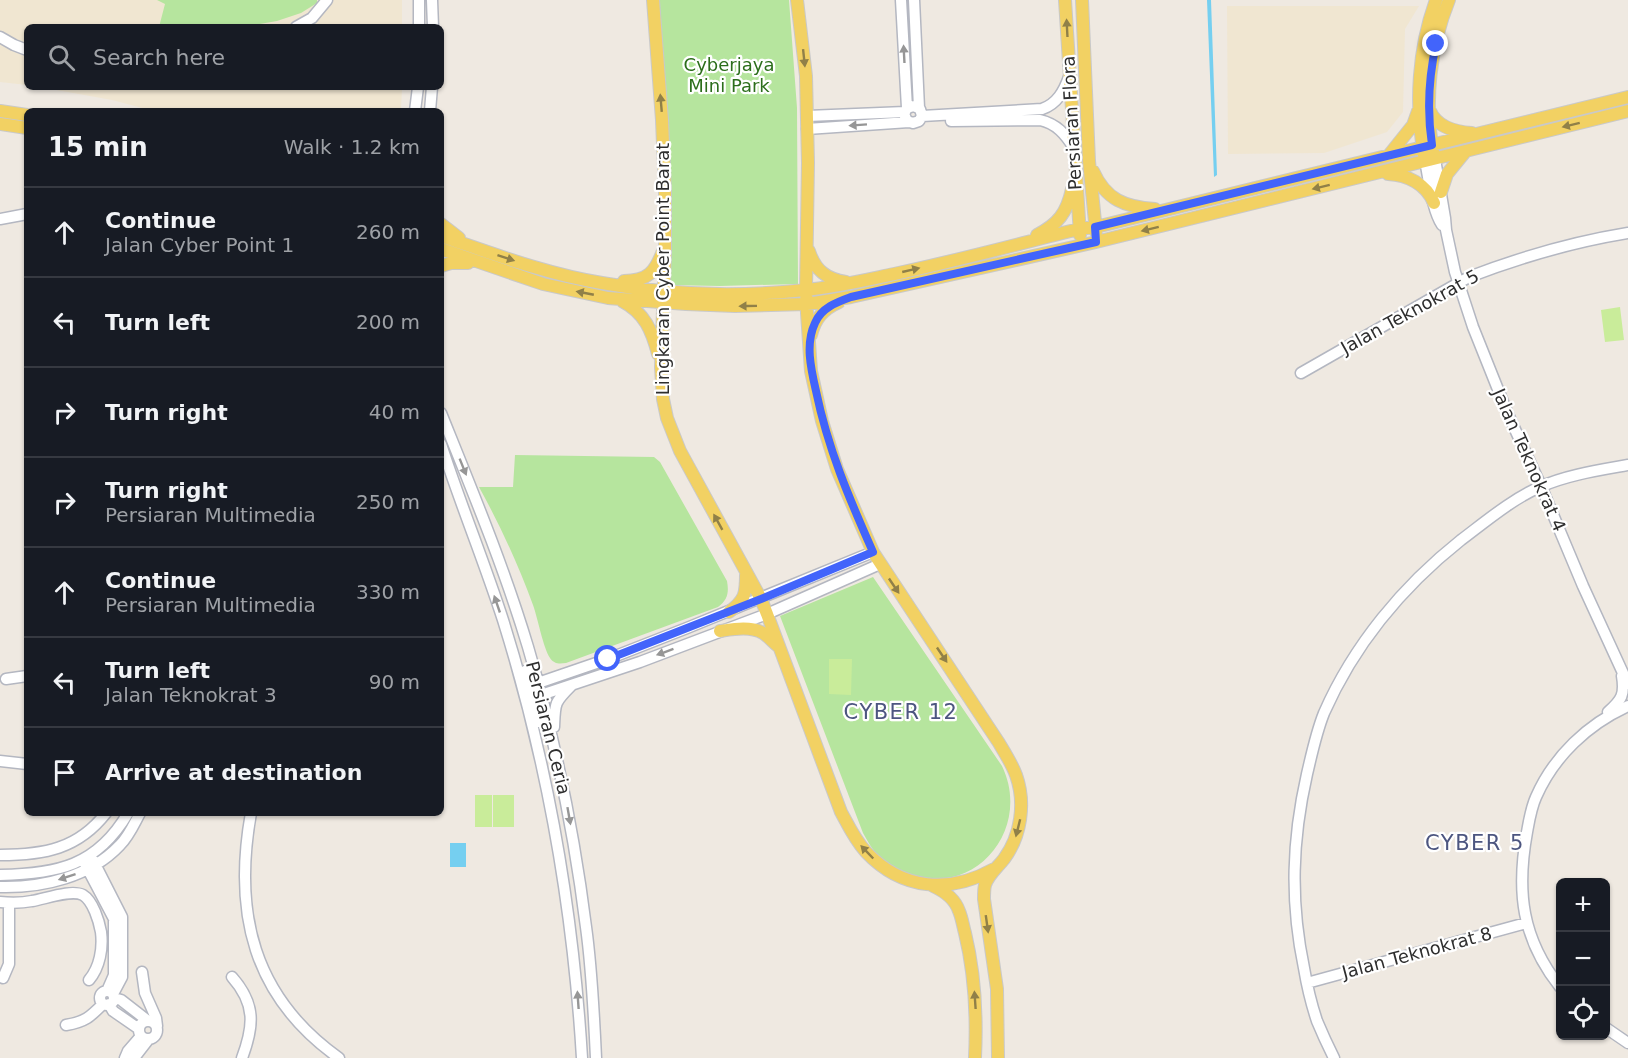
<!DOCTYPE html>
<meta charset="utf-8">
<style>
:root{--surface:#171b24;--page:#242831;--text:#f1f3f6;--muted:#9ea1a6;--line:#363941}
body{margin:0;font-family:"DejaVu Sans",sans-serif;background:var(--page);color:var(--text)}
.controls{position:absolute;right:18px;bottom:18px;display:grid;overflow:hidden;border-radius:9px;box-shadow:0 2px 4px #0004}
.controls button{width:54px;height:54px;display:grid;place-items:center;padding:0;border:0;border-bottom:2px solid var(--line);background:var(--surface);color:var(--text);font:30px sans-serif}
.stop{position:absolute;width:18px;height:18px;margin:-14px;border:4px solid #4264fb;border-radius:50%;background:#fff}
.stop.end{background:#4264fb;border-color:#fff;box-shadow:0 2px 6px #0008}
.list{margin:0;padding:0;list-style:none}
h2{display:flex;justify-content:space-between;align-items:center;height:78px;margin:0;padding:0 24px;font-size:26px}
h2 small{font-size:20px;font-weight:400;color:var(--muted)}
.list li{display:grid;grid-template-columns:39px 1fr auto;gap:18px;align-items:center;box-sizing:border-box;height:90px;padding:0 24px;border-top:2px solid var(--line)}
.list b{display:block;font-size:22px;white-space:nowrap}
.list p{margin:0;font-size:20px;white-space:nowrap;color:var(--muted)}
.list em{font-size:20px;font-style:normal;color:var(--muted)}
.icon{flex:none;width:33px;height:33px;fill:none;stroke:currentColor;stroke-width:2;stroke-linecap:round;stroke-linejoin:round}
.map{position:relative;flex:none;width:1628px;height:1058px;overflow:hidden}
.search{position:absolute;background:var(--surface);box-shadow:0 2px 4px #0004;left:24px;top:24px;width:420px;height:66px;display:flex;align-items:center;gap:15px;box-sizing:border-box;padding:0 21px;border-radius:9px;color:var(--muted);font-size:22px}
.panel{position:absolute;background:var(--surface);box-shadow:0 2px 4px #0004;left:24px;top:108px;width:420px;height:708px;border-radius:9px}
.map>svg:first-child{display:block}
.education{fill:#f0e6d1}
.green{fill:#b6e59e}
.pitch{fill:#c9ec9a}
.water{fill:#75cff0}
.lines{fill:none;stroke-linecap:round;stroke-linejoin:round}
.minor-casing{stroke:#b4b7c1;stroke-width:13}
.major-casing{stroke:#c9c9c9;stroke-width:14}
.minor{stroke:#fff;stroke-width:10}
.major{stroke:#f2d163;stroke-width:12}
.oneway{fill:#908048}
.oneway2{fill:#969696}
.route{stroke:#4264fb;stroke-width:8}
.labels{text-anchor:middle;stroke-width:4.5;stroke-linejoin:round;paint-order:stroke}
.park-label{font-size:18px;fill:#2c6e1b;stroke:#fff}
.street-label{font-size:18px;fill:#2e2e2e;stroke:#fff}
.quarter-label{font-size:21px;letter-spacing:1.5px;fill:#4d5680;stroke:#fff}
</style>
<div class="map">
<svg width="1628" height="1058" viewBox="0 0 1628 1058">
<rect width="100%" height="100%" fill="#efe9e1"/>
<path class="education" d="M0 0H402V27H27V85L0 82Z
M1227 6H1419L1405 29 1403 112 1387 132 1324 153 1228 154Z
M40 87H402L401 111H154L112 100Z"/>
<path class="green" d="M157 0H317V3L301 13 277 21 242 27H159L165 4Z
M658 0H789L797 108 798 284 720 286 669 285Z
M515 455 654 457 660 462 727 581C729 592 728 600 718 607L566 663C559 664 554 664 550 658 543 647 538 619 533 605 518 564 500 525 479 487H513Z
M873 577 1002 766C1031 826 980 894 914 876 903 873 893 869 885 862 875 854 869 844 863 833L780 616Z"/>
<path class="pitch" d="M1620 307 1624 340 1605 342 1601 310Z
M829 659H852L851 695 829 694Z
M475 795H492V827H475Z
M493 795H514V827H493Z"/>
<path class="water" d="M1207 0H1211L1217 175 1214 177Z
M450 843H466V867H450Z"/>
<g class="lines">
<defs>
<path id="minor" d="M432 0 433 27
M901 0 907 108
M914 0 919 108
M296 27 312 18 327 0
M419 27V0
M0 37 14 45 27 50
M415 111 418 87
M430 111 432 87
M807 116 905 112
M922 116 920 109 914 106 907 108 904 114 907 121 913 123 919 121 922 116 1042 109C1057 104 1064 91 1069 77
M951 121 1040 120C1057 124 1065 134 1074 148
M807 129 909 122
M1435 159 1445 218 1446 230 1455 272 1473 327 1507 412 1541 486 1583 586 1628 684
M1425 161C1429 179 1432 210 1442 225
M0 219 27 214
M1301 373 1469 277C1521 257 1573 242 1628 233
M441 413C472 490 504 567 528 647 555 739 574 832 586 927 592 970 594 1014 596 1058
M441 444C460 503 484 561 503 620 548 764 573 908 582 1058
M525 671 533 693 541 695 640 662 767 614 880 564
M6 679 27 676
M1608 712C1622 700 1625 694 1622 676
M538 722 533 693 538 683 608 659 687 628 873 552
M554 727C555 703 554 703 571 686
M0 761 27 764
M251 813C233 913 253 997 339 1058
M0 855C44 855 78 849 106 813
M93 860 122 917V977L113 994
M85 864 114 919V975L107 991
M0 875C57 874 97 866 128 813
M0 887C43 888 90 877 120 845 129 836 134 824 140 813
M0 902C11 903 22 903 32 901 45 899 71 889 83 895 93 901 99 921 101 932 103 948 100 967 89 980
M142 972 145 993 156 1018 157 1026
M232 977C256 1004 254 1026 242 1058
M3 978 9 964V903
M1307 983 1526 923
M1560 987C1522 939 1516 892 1527 832 1529 821 1531 808 1536 797 1554 756 1588 724 1628 706
M100 998a7 7 0 1 1 14 0a7 7 0 1 1-14 0Z
M114 998 121 1000 148 1021
M109 1004 113 1011 139 1029
M139 1030a9 9 0 1 1 18 0a9 9 0 1 1-18 0Z
M66 1025C85 1022 90 1017 103 1004
M1606 1028 1628 1043
M125 1058 128 1051 141 1036
M134 1058 148 1040
M1334 1058C1328 1046 1322 1033 1317 1021 1311 1003 1307 986 1304 968 1290 901 1292 840 1307 774 1312 753 1316 733 1324 713 1354 645 1403 586 1461 540 1485 522 1512 499 1540 487 1566 475 1600 470 1628 465"/>
<path id="major" d="M653 0 662 120 665 192V253L661 367 663 399 667 418 680 451 761 599 767 614 841 812C848 825 855 840 866 852 902 890 949 894 994 869
M797 0 806 76 808 163 806 290 807 313 811 371 822 421 837 469 873 552 999 743C1005 753 1012 764 1016 775 1026 803 1021 836 1004 859 997 868 988 875 985 885 984 889 984 895 984 899L997 989 998 1058
M1065 0 1080 235
M1082 0 1089 161 1096 232
M0 111 27 115
M1430 111C1437 127 1456 132 1472 133
M0 124 27 128
M1433 152C1424 102 1430 47 1449 0
M1389 155 1413 125 1418 111
M1424 155C1415 104 1418 49 1436 0
M1093 171C1106 200 1125 207 1155 209
M1388 174C1408 175 1426 184 1434 203
M1441 192 1447 174 1465 152
M441 224 459 238
M1037 235C1058 224 1067 213 1072 189
M441 236C494 254 546 274 602 283 668 295 738 297 805 290 835 287 865 280 894 274 956 261 1018 244 1079 229L1100 226 1628 97
M441 249 543 284 608 298 686 304 735 306 807 304 851 297 1096 242 1628 111
M809 251C815 270 826 279 846 282
M441 266 451 263H468
M624 281C648 281 655 272 663 251
M622 301C645 313 652 331 658 354
M811 335C815 319 823 309 839 302
M729 612C745 600 746 594 746 575
M720 631C734 629 750 626 763 633 769 637 773 642 778 646
M933 886C944 891 955 899 959 911 962 918 963 926 965 933 975 974 977 1016 975 1058"/>
</defs>
<use href="#minor" class="minor-casing"/>
<use href="#major" class="major-casing"/>
<use href="#minor" class="minor"/>
<use href="#major" class="major"/>
</g>
<defs><path id="oneway-solid" d="M-6-.8H1V-3.2L6.5 0L1 3.2V.8H-6Z" transform="scale(1.5)"/></defs>
<g class="oneway">
<use href="#oneway-solid" transform="translate(1067 28) rotate(-93)"/>
<use href="#oneway-solid" transform="translate(804 58) rotate(84)"/>
<use href="#oneway-solid" transform="translate(661 103) rotate(-95)"/>
<use href="#oneway-solid" transform="translate(1571 125) rotate(166)"/>
<use href="#oneway-solid" transform="translate(1321 187) rotate(166)"/>
<use href="#oneway-solid" transform="translate(1150 229) rotate(166)"/>
<use href="#oneway-solid" transform="translate(506 258) rotate(18)"/>
<use href="#oneway-solid" transform="translate(911 270) rotate(-13)"/>
<use href="#oneway-solid" transform="translate(585 293) rotate(-169)"/>
<use href="#oneway-solid" transform="translate(748 306) rotate(179)"/>
<use href="#oneway-solid" transform="translate(718 522) rotate(-119)"/>
<use href="#oneway-solid" transform="translate(894 586) rotate(56)"/>
<use href="#oneway-solid" transform="translate(942 655) rotate(56)"/>
<use href="#oneway-solid" transform="translate(1018 828) rotate(104)"/>
<use href="#oneway-solid" transform="translate(867 852) rotate(-134)"/>
<use href="#oneway-solid" transform="translate(987 924) rotate(82)"/>
<use href="#oneway-solid" transform="translate(975 1000) rotate(-94)"/>
</g>
<g class="oneway2">
<use href="#oneway-solid" transform="translate(904 54) rotate(-93)"/>
<use href="#oneway-solid" transform="translate(858 125) rotate(176)"/>
<use href="#oneway-solid" transform="translate(463 467) rotate(68)"/>
<use href="#oneway-solid" transform="translate(497 604) rotate(-109)"/>
<use href="#oneway-solid" transform="translate(665 652) rotate(160)"/>
<use href="#oneway-solid" transform="translate(569 816) rotate(80)"/>
<use href="#oneway-solid" transform="translate(67 877) rotate(162)"/>
<use href="#oneway-solid" transform="translate(578 1000) rotate(-94)"/>
</g>
<g class="lines">
<path class="route" d="M608 659 761 599 873 552C849 498 828 449 816 391 811 369 805 344 815 323 821 308 837 302 851 297L1096 242 1095 227 1432 145C1427 112 1429 76 1436 44"/>
</g>
<g class="labels">
<g class="park-label">
<text x="729" y="71">Cyberjaya<tspan x="729" dy="21">Mini Park</tspan></text>
</g>
<g class="street-label">
<text transform="translate(1072 123) rotate(-93)" y="6">Persiaran Flora</text>
<text transform="translate(663 269) rotate(-90)" y="6">Lingkaran Cyber Point Barat</text>
<text transform="translate(1410 312) rotate(-29)" y="6">Jalan Teknokrat 5</text>
<text transform="translate(1529 460) rotate(66)" y="6">Jalan Teknokrat 4</text>
<text transform="translate(548 728) rotate(76)" y="6">Persiaran Ceria</text>
<text transform="translate(1417 953) rotate(-15)" y="6">Jalan Teknokrat 8</text>
</g>
<g class="quarter-label">
<text x="901" y="719">CYBER 12</text>
<text x="1475" y="850">CYBER 5</text>
</g>
</g>
</svg>
<div class="controls">
<button>+</button>
<button>−</button>
<button><svg class="icon" aria-label="locate" viewBox="0 0 24 24"><circle cx="12" cy="12" r="6"/><path d="M12 2v4M12 18v4M2 12h4M18 12h4"/></svg></button>
</div>
<div class="stop" style="left:608px;top:659px"></div>
<div class="stop end" style="left:1436px;top:44px"></div>
<div class="search"><svg class="icon" aria-label="search" viewBox="0 0 24 24"><circle cx="10" cy="10" r="6"/><path d="M15 15l6 6"/></svg>Search here</div>
<section class="panel">
<h2>15 min<small>Walk · 1.2 km</small></h2>
<ul class="list">
<li><svg class="icon" aria-label="ahead" viewBox="0 0 24 24"><path d="M12 20V5M6 11l6-6 6 6"/></svg><div><b>Continue</b><p>Jalan Cyber Point 1</p></div><em>260 m</em></li>
<li><svg class="icon" aria-label="left" viewBox="0 0 24 24"><path d="M17 20v-9H6M10 6l-5 5 5 5"/></svg><div><b>Turn left</b></div><em>200 m</em></li>
<li><svg class="icon" aria-label="right" viewBox="0 0 24 24"><path d="M7 20v-9h11M14 6l5 5-5 5"/></svg><div><b>Turn right</b></div><em>40 m</em></li>
<li><svg class="icon" aria-label="right" viewBox="0 0 24 24"><path d="M7 20v-9h11M14 6l5 5-5 5"/></svg><div><b>Turn right</b><p>Persiaran Multimedia</p></div><em>250 m</em></li>
<li><svg class="icon" aria-label="ahead" viewBox="0 0 24 24"><path d="M12 20V5M6 11l6-6 6 6"/></svg><div><b>Continue</b><p>Persiaran Multimedia</p></div><em>330 m</em></li>
<li><svg class="icon" aria-label="left" viewBox="0 0 24 24"><path d="M17 20v-9H6M10 6l-5 5 5 5"/></svg><div><b>Turn left</b><p>Jalan Teknokrat 3</p></div><em>90 m</em></li>
<li><svg class="icon" aria-label="arrive" viewBox="0 0 24 24"><path d="M6 21V4h12l-3 4 3 4H6"/></svg><div><b>Arrive at destination</b></div></li>
</ul>
</section>
</div>
